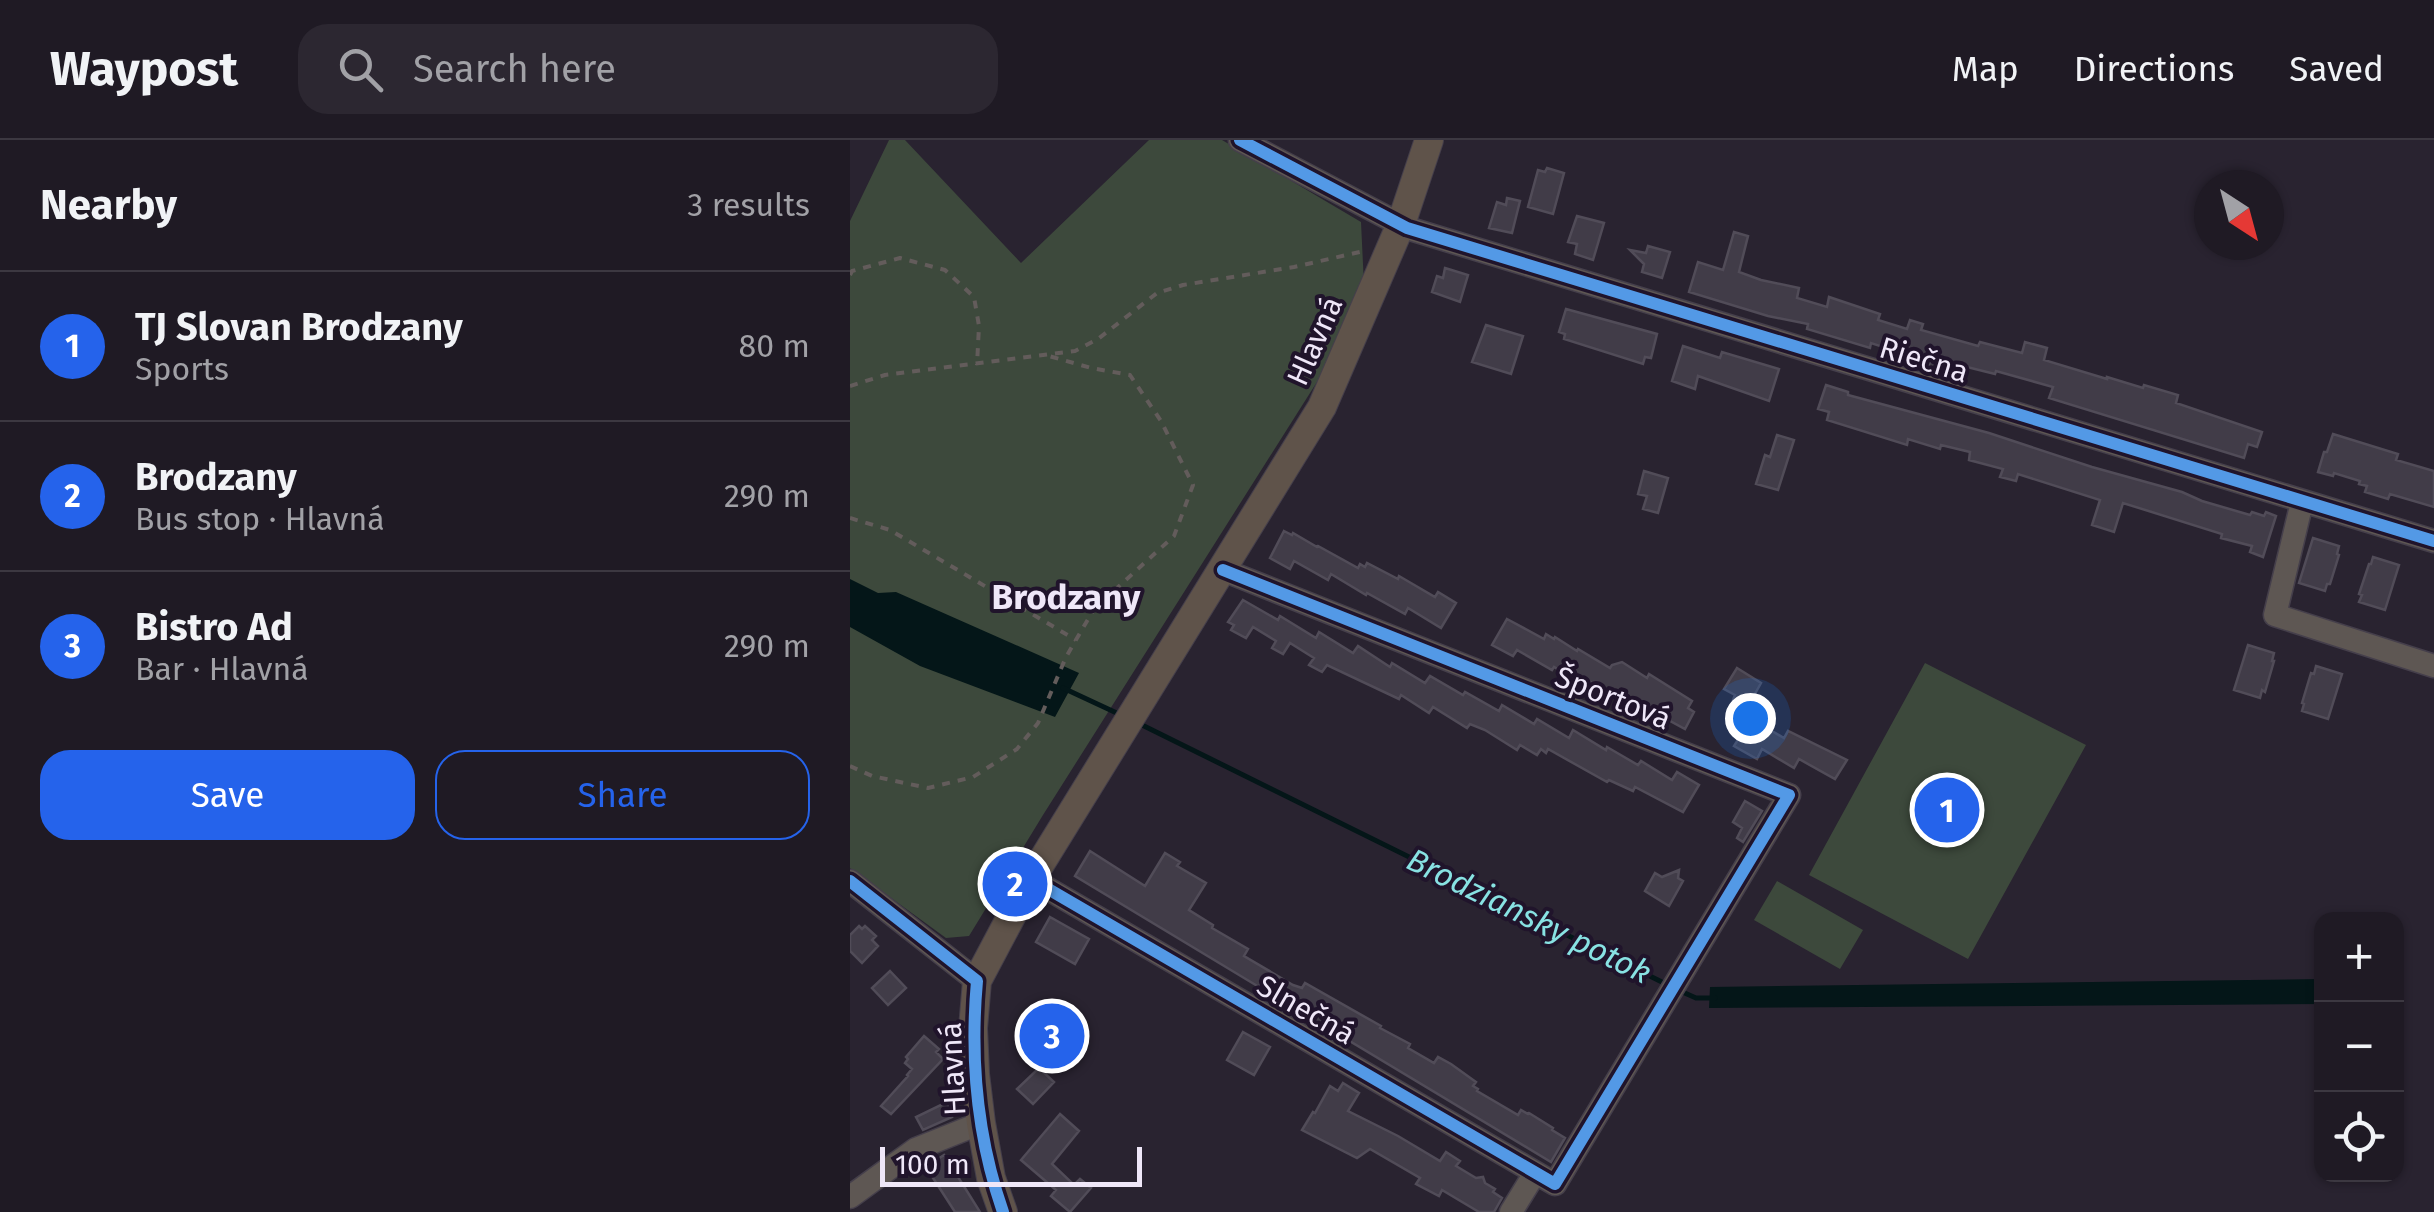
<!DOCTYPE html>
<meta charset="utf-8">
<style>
:root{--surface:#1f1a24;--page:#2c2731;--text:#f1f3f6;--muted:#a1a1a6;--line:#3c3841;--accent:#2563eb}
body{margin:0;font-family:"Fira Sans",sans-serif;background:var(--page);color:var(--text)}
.controls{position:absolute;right:30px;bottom:30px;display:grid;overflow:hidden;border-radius:20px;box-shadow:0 2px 8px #0004}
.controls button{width:90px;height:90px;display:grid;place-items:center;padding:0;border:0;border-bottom:2px solid var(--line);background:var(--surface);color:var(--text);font:50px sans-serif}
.compass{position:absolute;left:1344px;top:30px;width:90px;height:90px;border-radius:50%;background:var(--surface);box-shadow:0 2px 8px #0004;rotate:144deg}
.scale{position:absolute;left:30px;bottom:25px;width:262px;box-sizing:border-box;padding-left:10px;border:5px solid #efe7f8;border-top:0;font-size:28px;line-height:35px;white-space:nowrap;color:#efe7f8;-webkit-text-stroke:8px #20142b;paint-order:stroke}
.you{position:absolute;left:900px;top:578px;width:35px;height:35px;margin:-25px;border:8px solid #fff;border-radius:50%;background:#1a73e8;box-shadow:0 0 0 15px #1a73e833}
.badge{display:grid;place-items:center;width:65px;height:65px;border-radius:50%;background:var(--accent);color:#fff;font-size:32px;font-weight:700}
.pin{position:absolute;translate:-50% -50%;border:5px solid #fff;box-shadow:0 2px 10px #0006}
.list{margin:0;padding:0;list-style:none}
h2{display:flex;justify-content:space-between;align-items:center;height:130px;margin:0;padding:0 40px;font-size:42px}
h2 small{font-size:32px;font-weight:400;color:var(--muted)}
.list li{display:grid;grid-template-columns:65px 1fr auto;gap:30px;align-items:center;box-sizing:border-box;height:150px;padding:0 40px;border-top:2px solid var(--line)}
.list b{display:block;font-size:38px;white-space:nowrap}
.list p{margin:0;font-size:32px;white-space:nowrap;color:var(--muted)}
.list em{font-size:32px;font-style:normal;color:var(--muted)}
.actions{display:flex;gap:20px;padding:30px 40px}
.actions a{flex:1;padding:22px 0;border:2px solid var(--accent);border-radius:30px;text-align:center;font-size:35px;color:var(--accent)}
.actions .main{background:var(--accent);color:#fff}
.icon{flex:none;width:55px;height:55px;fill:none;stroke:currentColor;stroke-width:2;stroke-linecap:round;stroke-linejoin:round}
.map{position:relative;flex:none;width:1584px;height:1072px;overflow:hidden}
header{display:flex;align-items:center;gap:60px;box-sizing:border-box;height:140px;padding:0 50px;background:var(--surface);border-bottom:2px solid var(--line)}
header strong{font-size:48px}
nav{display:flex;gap:55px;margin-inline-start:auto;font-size:35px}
.search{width:700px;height:90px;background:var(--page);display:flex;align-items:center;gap:25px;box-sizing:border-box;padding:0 35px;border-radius:30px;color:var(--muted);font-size:38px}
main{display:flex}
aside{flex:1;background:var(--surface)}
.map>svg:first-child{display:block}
.green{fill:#3d493c}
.water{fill:#041618}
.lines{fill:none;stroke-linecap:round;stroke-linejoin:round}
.stream{stroke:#041618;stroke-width:5}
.building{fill:#413c48;stroke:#514c58;stroke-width:2.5}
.minor-casing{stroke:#453f4b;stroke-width:25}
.major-casing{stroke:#453f4b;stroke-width:30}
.path{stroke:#635c5b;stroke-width:4;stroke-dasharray:8 8;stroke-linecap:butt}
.minor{stroke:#5e5753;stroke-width:22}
.major{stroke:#5f534a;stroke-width:28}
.cycleway-casing{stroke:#20142b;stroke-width:19}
.cycleway{stroke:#5399e6;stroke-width:12}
.labels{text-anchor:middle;stroke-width:8;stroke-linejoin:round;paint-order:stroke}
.street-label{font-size:30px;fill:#efe7f8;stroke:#20142b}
.water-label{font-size:32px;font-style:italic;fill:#88e2e3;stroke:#20142b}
.quarter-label{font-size:35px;font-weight:bold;fill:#efe7f8;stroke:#20142b}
</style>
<header>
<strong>Waypost</strong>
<div class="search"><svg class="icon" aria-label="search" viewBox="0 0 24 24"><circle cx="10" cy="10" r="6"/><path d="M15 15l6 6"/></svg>Search here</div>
<nav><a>Map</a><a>Directions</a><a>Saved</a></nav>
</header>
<main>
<aside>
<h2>Nearby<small>3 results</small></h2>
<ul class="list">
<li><span class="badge">1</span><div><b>TJ Slovan Brodzany</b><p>Sports</p></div><em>80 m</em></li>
<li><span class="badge">2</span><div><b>Brodzany</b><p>Bus stop · Hlavná</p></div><em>290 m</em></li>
<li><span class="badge">3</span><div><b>Bistro Ad</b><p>Bar · Hlavná</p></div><em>290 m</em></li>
</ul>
<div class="actions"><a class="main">Save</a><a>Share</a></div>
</aside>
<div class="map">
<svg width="1584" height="1072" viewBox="0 0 1584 1072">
<rect width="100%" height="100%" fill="#292330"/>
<path class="green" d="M39 0H55L171 123 299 0H372L511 82 515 166 193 675 119 796 96 798 0 728V81Z
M1075 523 1236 605 1118 819 959 735Z
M927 741 1013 790 990 829 904 780Z"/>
<path class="water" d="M0 439 28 453 46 452 229 533 205 577 70 526 0 487Z
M1471 839V864L859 868 860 847Z"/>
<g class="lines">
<path class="stream" d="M213 548 271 575
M290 584 818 845
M828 850 846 858H865"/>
</g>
<path class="building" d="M697 28 714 33 703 74 678 67 688 30 695 32Z
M657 58 670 61 662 93 639 88 647 62 656 65Z
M727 76 754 83 743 120 725 114 727 104 718 102Z
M884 92 898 96 889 132 911 140 949 148 947 158 977 167 979 157 1030 174 1028 180 1057 189 1060 180 1073 184 1071 190 1128 206 1130 202 1172 213 1175 202 1197 208 1194 220 1257 239V237L1293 248 1294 245 1328 255 1326 263 1412 292 1407 307 1398 304 1394 318 1199 258 1203 247 1146 231 1145 234 1105 224 1103 234 1078 227 1080 222 1021 203 1020 208 957 189 958 184 918 176 839 152 848 122 873 130Z
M798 106 820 112 812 138 792 132 794 124 780 110 796 113Z
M595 128 618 135 610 162 582 152 587 136 593 138Z
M716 169 807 194 801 218 795 217 793 224 714 199 715 194 709 192Z
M636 185 673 196 661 234 622 222Z
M833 206 870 218 872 212 929 229 919 261 848 236 845 249 822 241Z
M976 245 998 252V255L1139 293 1242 327 1332 352 1352 361 1400 375 1402 372 1414 376 1416 372 1426 376 1413 417 1400 412 1402 406 1371 398 1372 394 1273 363 1264 392 1242 385 1250 360 1168 334 1166 341 1150 337 1153 329 1119 320 1120 312 1091 305 1090 309 1058 299 1057 305 977 280 979 272 968 269Z
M1483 294 1548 314 1546 320 1584 331V367L1540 354 1538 359 1515 352 1517 346 1509 344 1510 341 1484 333 1483 336 1468 332 1474 312H1477Z
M927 295 944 300 928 350 906 344 915 315 920 317Z
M794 331 818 338 808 373 793 369 797 356 788 354Z
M434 391 442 395 443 393 467 407 468 406 508 428 510 424 515 427 517 423 548 439 549 436 585 457 588 452 606 463 591 488 558 468 555 474 517 453 516 455 481 434 478 440 444 421 440 429 420 418Z
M1463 398 1489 406 1487 414 1489 415 1480 444H1477L1475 451 1449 443Z
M1523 417 1549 425 1535 470 1509 462 1512 455 1509 454 1519 424H1521Z
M393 460 428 480 430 476 466 498 469 492 503 513 508 506 540 527 542 523 575 543 580 536 613 555 615 552 649 571 652 565 684 584 687 579 719 598 723 590 756 610 757 607 788 625 791 621 822 640 827 632 849 645 833 672 785 647 783 651 759 640 757 642 698 609 696 613 691 609 687 615 670 605 667 610 635 590 620 584 617 588 583 567 579 573 551 555 549 559 477 525 472 532 459 525 464 518 440 503 433 514 422 508 426 501 403 487 396 498 381 490 384 485 378 482Z
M657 479 694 499 696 494 704 499 705 497 727 511 728 509 760 528 762 525 772 522 797 538 799 534 842 561 838 568 844 572 835 589 772 555 769 560 737 540 734 545 704 527 702 530 667 510 663 516 642 505Z
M1398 505 1424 513 1422 521H1424L1415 552 1412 550 1410 558 1384 550Z
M1466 526 1492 534 1478 579 1452 571 1454 564 1452 563 1461 533 1464 534Z
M887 528 911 543 897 568 883 560 885 555 874 549Z
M901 579 934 598 938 591 997 620 985 639 949 619 944 628 912 609 907 619 884 606Z
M895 661 912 671 893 702 887 698 892 688 883 682Z
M240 711 295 746 315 713 330 722 327 726 356 743 339 770 363 785 362 788 398 809 394 816 443 845 452 848 455 843 531 886 530 888 560 904 558 908 584 923 588 917 601 924 626 942 623 946 628 949 627 951 668 975 671 970 678 974 679 973 703 988 702 990 715 998 701 1022 433 861 436 856 411 842 409 847 225 736Z
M829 730 828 738 833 741 819 766 795 751 805 733 812 737Z
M200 777 239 799 225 824 186 802Z
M9 786 12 789 15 786 26 796 22 800 28 806 12 823 0 811V795Z
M40 831 56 848 38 865 22 848Z
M393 892 420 907 404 935 377 920Z
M74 896 89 909 86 912 93 919 41 974 31 966 58 936 57 935 62 929 55 923 58 919 56 917Z
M189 928 204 942 183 964 167 949Z
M493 943 509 953 498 971 548 996 590 1021 596 1012 610 1021 606 1026 626 1038 633 1037 635 1043 645 1049 643 1052 652 1058 644 1072H629L592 1050 589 1056 566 1044 570 1038 520 1009 507 1018 452 990 463 972 465 973 480 946 488 951Z
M97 962 102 977 73 990 66 977Z
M210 974 229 991 202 1024 224 1045 230 1039 241 1048 220 1072 201 1056 206 1050 171 1020Z
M94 1015 115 1048 130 1072H105L76 1027Z"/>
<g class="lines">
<defs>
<path id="minor" d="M390 0 557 88 1584 401
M1452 362 1425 475 1584 526
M181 739 705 1044 939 655 373 430
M0 741 127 841
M0 1057 66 1009 131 983
M661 1072 685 1033"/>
<path id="major" d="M153 1072 141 1038 131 983 125 934 123 888 127 841 181 739 472 267 551 84 579 0"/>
</defs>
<use href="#minor" class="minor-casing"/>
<use href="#major" class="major-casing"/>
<path class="path" d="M0 135 2 131 50 118 95 130 124 157 129 186 127 225
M0 246 35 235 225 211 248 199 307 153 333 145 444 127 514 111
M0 378 40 390 226 500
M0 626 22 636 78 648 123 637 167 609 188 583 216 517 244 469 324 396 343 345 311 281 280 235 241 228 199 216"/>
<use href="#minor" class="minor"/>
<use href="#major" class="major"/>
<defs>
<path id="cycleway" d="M390 0 557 88 1584 401
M181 739 705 1044 939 655 373 430
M0 741 127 841C120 919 127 997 153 1072"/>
</defs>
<use href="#cycleway" class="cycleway-casing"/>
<use href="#cycleway" class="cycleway"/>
</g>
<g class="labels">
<g class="street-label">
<text transform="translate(465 201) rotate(-66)" y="10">Hlavná</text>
<text transform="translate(1074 220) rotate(17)" y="10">Riečna</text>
<text transform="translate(763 558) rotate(22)" y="10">Športová</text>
<text transform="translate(456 870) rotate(30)" y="10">Slnečná</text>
<text transform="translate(103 929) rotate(-93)" y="10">Hlavná</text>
</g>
<g class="water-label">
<text transform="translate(679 776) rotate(26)" y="11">Brodziansky potok</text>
</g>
<g class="quarter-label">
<text x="216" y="469">Brodzany</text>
</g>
</g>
</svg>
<div class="controls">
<button>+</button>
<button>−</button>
<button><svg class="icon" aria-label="locate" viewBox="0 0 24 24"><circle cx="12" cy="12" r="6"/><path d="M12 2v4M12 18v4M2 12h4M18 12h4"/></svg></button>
</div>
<svg class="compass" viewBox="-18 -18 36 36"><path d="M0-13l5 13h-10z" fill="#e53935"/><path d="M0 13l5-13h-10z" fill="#a1a1a6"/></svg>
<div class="scale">100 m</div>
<div class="you"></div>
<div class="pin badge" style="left:1097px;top:670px">1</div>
<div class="pin badge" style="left:165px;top:744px">2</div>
<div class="pin badge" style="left:202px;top:896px">3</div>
</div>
</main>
